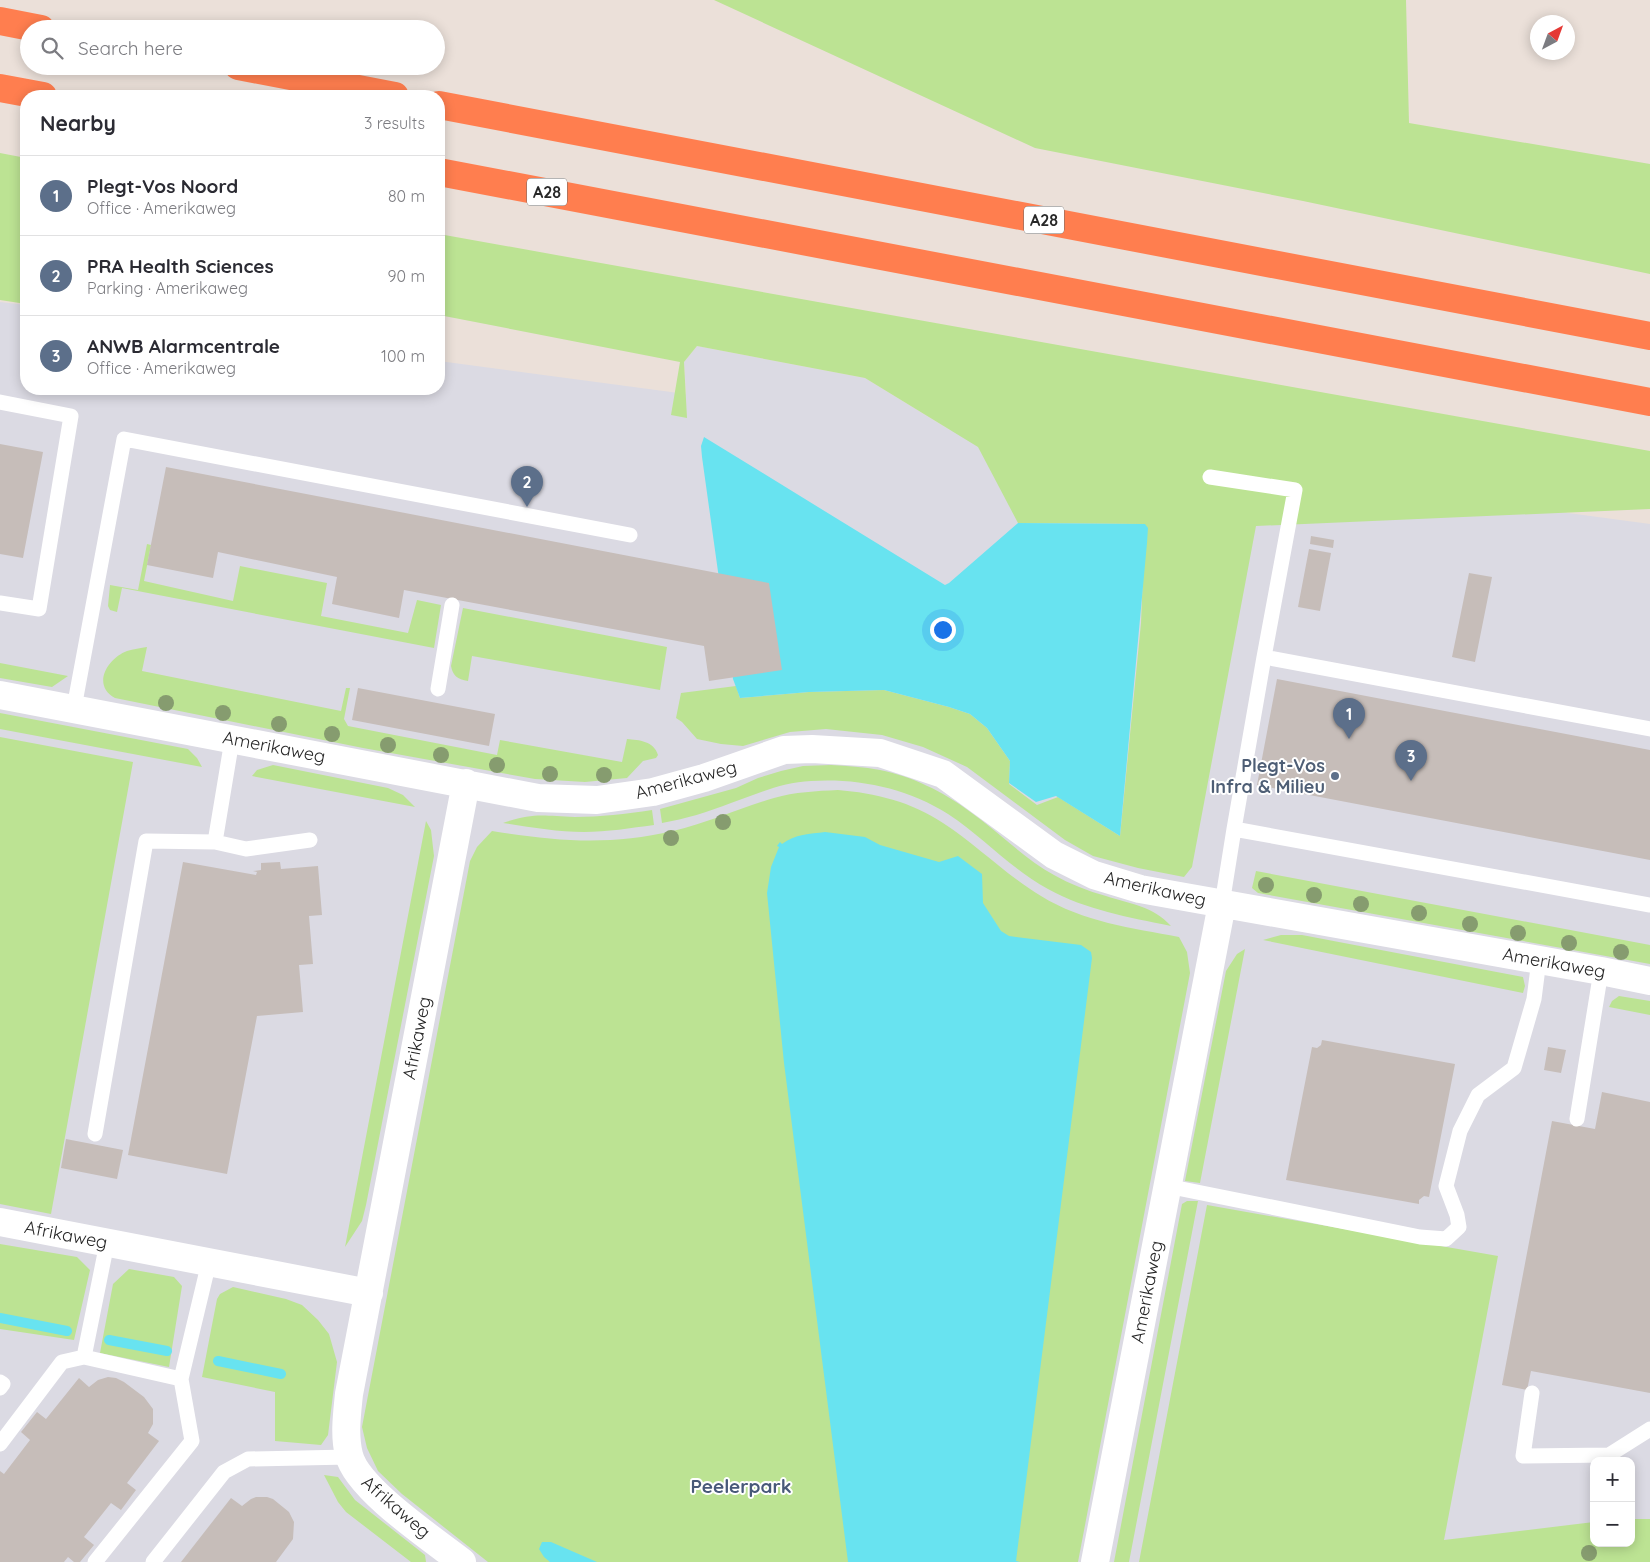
<!DOCTYPE html>
<meta charset="utf-8">
<style>
:root{--surface:#fff;--page:#f2f2f3;--text:#2b2b33;--muted:#7c7c81;--line:#e1e1e2;--accent:#ea580c}
body{margin:0;font-family:Quicksand,sans-serif;background:var(--page);color:var(--text)}
.controls{position:absolute;right:15px;bottom:15px;display:grid;overflow:hidden;border-radius:10px;box-shadow:0 2px 12px #0003}
.controls button{width:45px;height:45px;display:grid;place-items:center;padding:0;border:0;border-bottom:1px solid var(--line);background:var(--surface);color:var(--text);font:25px sans-serif}
.compass{position:absolute;left:1530px;top:15px;width:45px;height:45px;border-radius:50%;background:var(--surface);box-shadow:0 2px 12px #0003;rotate:41deg}
.you{position:absolute;left:942px;top:629px;width:18px;height:18px;margin:-12px;border:4px solid #fff;border-radius:50%;background:#1a73e8;box-shadow:0 0 0 8px #1a73e833}
.badge{display:grid;place-items:center;width:32px;height:32px;border-radius:50%;background:var(--accent);color:#fff;font-size:16px;font-weight:700}
.pin{position:absolute;translate:-50% -41px;filter:drop-shadow(0 1px 2px #0008)}
.pin::after{content:'';position:absolute;top:26px;width:18px;height:15px;background:inherit;clip-path:polygon(0 0,100% 0,50% 100%)}
.list{margin:0;padding:0;list-style:none}
h2{display:flex;justify-content:space-between;align-items:center;height:65px;margin:0;padding:0 20px;font-size:21px}
h2 small{font-size:16px;font-weight:400;color:var(--muted)}
.list li{display:grid;grid-template-columns:32px 1fr auto;gap:15px;align-items:center;box-sizing:border-box;height:80px;padding:0 20px;border-top:1px solid var(--line)}
.list b{display:block;font-size:19px;white-space:nowrap}
.list p{margin:0;font-size:16px;white-space:nowrap;color:var(--muted)}
.list em{font-size:16px;font-style:normal;color:var(--muted)}
.icon{flex:none;width:28px;height:28px;fill:none;stroke:currentColor;stroke-width:2;stroke-linecap:round;stroke-linejoin:round}
.map{position:relative;flex:none;width:1650px;height:1562px;overflow:hidden}
.search{position:absolute;background:var(--surface);box-shadow:0 2px 12px #0003;left:20px;top:20px;width:425px;height:55px;display:flex;align-items:center;gap:12px;box-sizing:border-box;padding:0 18px;border-radius:28px;color:var(--muted);font-size:19px}
.panel{position:absolute;background:var(--surface);box-shadow:0 2px 12px #0003;left:20px;top:90px;width:425px;height:305px;border-radius:20px}
.map>svg:first-child{display:block}
.industrial{fill:#dbdae3;fill-rule:evenodd}
.green{fill:#bce393}
.water{fill:#68e3f0}
.lines{fill:none;stroke-linecap:round;stroke-linejoin:round}
.stream{stroke:#68e3f0;stroke-width:10}
.building{fill:#c6bdb9}
.lane{stroke:#fff;stroke-width:15}
.street{stroke:#fff;stroke-width:28}
.highway{stroke:#ff7e4f;stroke-width:28}
.tree{fill:#869c6f}
.service-dot{fill:#5c6f8a;stroke:#fff;stroke-width:2}
.labels{text-anchor:middle;stroke-width:4;stroke-linejoin:round;paint-order:stroke}
.shield{fill:#fff;stroke:#686868;stroke-width:1}
.shield-label{font-size:16px;font-weight:bold;fill:#282828}
.street-label{font-size:18px;fill:#282828;stroke:#fff}
.service-label{font-size:18px;font-weight:bold;fill:#4e5e75;stroke:#fff;text-anchor:end}
.neighbourhood-label{font-size:19px;font-weight:bold;fill:#485979;stroke:#fff}
</style>
<div class="map">
<svg width="1650" height="1562" viewBox="0 0 1650 1562">
<rect width="100%" height="100%" fill="#ebe0d9"/>
<path class="industrial" d="M0 302 26 305V389H439V361L686 394 684 362 697 346 865 378 950 430 1650 524V1562H0ZM1594 1461H1631V1543H1594Z"/>
<path class="green" d="M714 0H1406L1409 123 1650 164V274L1303 201 1035 148Z
M0 153 26 158V304L0 300Z
M439 234 1650 451V509L1256 526 1192 867 1184 877 1138 868 1093 856 1065 840 967 767 923 747 882 735 826 729 790 732 743 746 721 744 697 739 682 722 676 718 681 693 736 686 740 698 809 692 884 690 949 707 970 714 987 728 1010 761 1009 784 1037 805 1058 797 1120 836 1141 623 1145 524 1018 523 978 447 865 378 697 346 684 362 687 418 671 415 680 362 439 315Z
M147 544 151 545 144 581 233 601 240 566 327 583 321 616 408 633 417 600 441 605 434 648 122 588 117 612 110 610 108 606 110 585 138 590Z
M463 608 667 647 660 690 472 656 468 681C457 679 453 676 451 666Z
M147 647 142 671 341 711 346 688H350L344 719 348 726 497 755 500 740 622 762 627 739C639 740 654 741 658 755L656 758 643 761 627 778 585 782 535 779 363 748 115 698C91 685 108 658 127 651 133 649 141 648 147 647Z
M0 663 68 676 52 687 0 678Z
M0 713 188 749 197 758 202 767 0 729Z
M0 737 133 762 51 1214 0 1204Z
M273 765 388 788 403 795 415 807 252 776 257 770Z
M831 765C847 766 864 767 880 770 911 776 944 792 969 811 998 831 1023 858 1054 875 1070 884 1088 891 1106 896 1130 904 1153 906 1171 926 1128 917 1086 910 1048 889 1011 869 983 837 948 814 907 788 858 778 811 781 782 782 757 794 731 803 708 812 685 819 662 823L660 809 736 788 758 778 781 771 803 766Z
M838 790C875 793 912 802 943 823 977 845 1006 875 1041 896 1083 922 1132 928 1179 937L1187 952 1190 973 1078 1562H488L402 1494 378 1471 367 1448 362 1427 470 861 477 847 492 831C555 841 609 846 673 831 708 823 740 808 774 798 795 792 816 791 838 790Z
M652 810 654 825C631 828 607 832 584 832 557 832 530 827 503 823 534 812 544 816 575 817 600 817 626 814 652 810Z
M426 821 431 830 434 856 366 1205 362 1221 345 1247Z
M1256 871 1650 945V964L1258 893 1252 888Z
M1281 935H1302L1523 977 1525 986 1523 993 1263 940Z
M1245 949 1200 1183 1185 1181 1226 971 1237 954Z
M1619 996 1650 1001V1015L1609 1007 1612 1001Z
M1187 1201H1198L1129 1562H1114L1182 1204Z
M1207 1205 1498 1256 1444 1540 1594 1522V1543H1631V1519H1650V1562H1139Z
M0 1244 77 1257 90 1270 74 1340 0 1329Z
M129 1269 174 1277 182 1286 169 1367 100 1353 113 1284Z
M233 1287 286 1299 302 1305 318 1320 329 1334 337 1362 328 1435 321 1445 275 1441V1392L202 1377 217 1299 220 1294Z
M324 1475 338 1477 355 1500 425 1555 426 1562H411L346 1512 338 1502Z"/>
<path class="water" d="M704 437 945 585 949 583 1018 523 1145 524 1148 528 1147 543 1120 836 1056 796 1036 802 1009 783 1010 761 987 728 970 714 949 707 884 690 809 692 740 698 733 679 702 457 701 446Z
M825 832 865 837 880 845 939 862 958 856 982 874 983 903 1001 931 1009 936 1081 945 1091 952 1092 958 1016 1561 1020 1562H848L784 1063 767 893 771 867 779 847 777 846 780 842 782 844C795 834 810 834 825 832Z
M542 1542H551L597 1562H550L544 1557 539 1549Z"/>
<g class="lines">
<path class="stream" d="M0 1318 67 1331
M109 1340 167 1351
M218 1361 281 1374"/>
</g>
<path class="building" d="M0 444 43 452 23 558 0 554Z
M166 467 769 583 782 670 709 681 704 646 404 590 399 618 332 604 337 577 218 552 213 578 147 565Z
M1311 536 1334 540 1333 548 1310 544Z
M1309 549 1331 553 1320 611 1298 607Z
M1469 573 1492 577 1475 662 1452 657Z
M1277 679 1650 750V860L1257 785Z
M358 688 495 714 489 746 352 720Z
M183 862 256 875 257 872 253 871 261 870V863L280 862 281 869 318 866 322 915 309 916 313 964 299 965 303 1012 257 1016 227 1174 128 1155Z
M1322 1040 1455 1064 1429 1197 1424 1196 1419 1200V1204L1286 1180 1312 1047 1317 1048 1321 1045Z
M1548 1047 1566 1050 1561 1073 1544 1070Z
M1602 1092 1650 1102V1393L1531 1371 1527 1390 1502 1385 1552 1121 1595 1129Z
M66 1139 123 1150 117 1179 61 1168Z
M108 1377 116 1378 124 1382 144 1397 153 1409V1424L148 1433 159 1441 127 1483 136 1490 121 1510 111 1503 84 1537 94 1545 80 1562H74L68 1557 64 1562H0V1471L4 1474 30 1440 21 1432 37 1412 46 1419 79 1378 89 1387 98 1380Z
M256 1497H267L273 1499 289 1512 294 1522 293 1539 276 1562H181L231 1498 242 1506 251 1499Z"/>
<g class="lines">
<path class="lane" d="M0 402 71 416 39 609 0 603
M1210 477 1295 490 1264 657
M438 689 452 605
M74 708 124 439 630 535
M1234 829 1264 657 1650 729
M215 842 232 740
M1222 904 1234 829 1650 905
M1577 1119 1601 971
M95 1134 146 841 215 842 246 849 310 840
M1167 1186 1420 1237 1446 1239 1459 1227 1457 1215 1446 1186 1460 1131 1478 1095 1514 1068 1534 999 1539 960
M107 1243 84 1357 181 1379 209 1262
M0 1382 3 1384 0 1388
M1532 1393 1523 1456 1609 1455 1650 1429
M0 1444 62 1362 84 1357
M95 1562 192 1441 181 1379
M153 1562 224 1472 248 1459 349 1457"/>
<path class="street" d="M0 695 538 798 597 800 653 792 704 778 784 750 812 749 880 753 943 774 1054 855 1094 875 1140 889 1601 971 1650 981
M0 1222 369 1293
M462 1562C434 1540 357 1489 349 1455 344 1435 347 1414 349 1394L466 783
M1095 1562 1222 904"/>
<path class="highway" d="M0 21 41 29
M238 66 395 96
M0 88 43 96
M439 105 1650 336
M439 172 1650 402"/>
</g>
<g class="tree">
<circle cx="166" cy="703" r="8"/>
<circle cx="223" cy="713" r="8"/>
<circle cx="279" cy="724" r="8"/>
<circle cx="332" cy="734" r="8"/>
<circle cx="388" cy="745" r="8"/>
<circle cx="441" cy="755" r="8"/>
<circle cx="497" cy="765" r="8"/>
<circle cx="550" cy="774" r="8"/>
<circle cx="604" cy="775" r="8"/>
<circle cx="723" cy="822" r="8"/>
<circle cx="671" cy="838" r="8"/>
<circle cx="1266" cy="885" r="8"/>
<circle cx="1314" cy="895" r="8"/>
<circle cx="1361" cy="904" r="8"/>
<circle cx="1419" cy="913" r="8"/>
<circle cx="1470" cy="924" r="8"/>
<circle cx="1518" cy="933" r="8"/>
<circle cx="1569" cy="943" r="8"/>
<circle cx="1621" cy="952" r="8"/>
<circle cx="1589" cy="1553" r="8"/>
</g>
<circle class="service-dot" cx="1335" cy="776" r="5"/>
<g class="labels">
<g class="shield">
<rect x="527" y="178.5" width="40" height="27" rx="4"/>
<rect x="1024" y="206.5" width="40" height="27" rx="4"/>
</g>
<g class="shield-label">
<text x="547" y="198">A28</text>
<text x="1044" y="226">A28</text>
</g>
<g class="street-label">
<text transform="translate(274 747) rotate(11)" y="6">Amerikaweg</text>
<text transform="translate(686 780) rotate(-15)" y="6">Amerikaweg</text>
<text transform="translate(1155 889) rotate(13)" y="6">Amerikaweg</text>
<text transform="translate(1554 963) rotate(10)" y="6">Amerikaweg</text>
<text transform="translate(417 1038) rotate(-79)" y="6">Afrikaweg</text>
<text transform="translate(66 1235) rotate(11)" y="6">Afrikaweg</text>
<text transform="translate(1147 1292) rotate(-79)" y="6">Amerikaweg</text>
<text transform="translate(396 1507) rotate(41)" y="6">Afrikaweg</text>
</g>
<g class="service-label">
<text x="1325" y="772">Plegt-Vos<tspan x="1325" dy="21">Infra &amp; Milieu</tspan></text>
</g>
<g class="neighbourhood-label">
<text x="741" y="1493">Peelerpark</text>
</g>
</g>
</svg>
<div class="controls">
<button>+</button>
<button>−</button>
</div>
<svg class="compass" viewBox="-18 -18 36 36"><path d="M0-13l5 13h-10z" fill="#e53935"/><path d="M0 13l5-13h-10z" fill="#7c7c81"/></svg>
<div class="you"></div>
<div class="pin badge" style="left:1349px;top:739px;background:#5c6f8a">1</div>
<div class="pin badge" style="left:527px;top:507px;background:#5c6f8a">2</div>
<div class="pin badge" style="left:1411px;top:781px;background:#5c6f8a">3</div>
<div class="search"><svg class="icon" aria-label="search" viewBox="0 0 24 24"><circle cx="10" cy="10" r="6"/><path d="M15 15l6 6"/></svg>Search here</div>
<section class="panel">
<h2>Nearby<small>3 results</small></h2>
<ul class="list">
<li><span class="badge" style="background:#5c6f8a">1</span><div><b>Plegt-Vos Noord</b><p>Office · Amerikaweg</p></div><em>80 m</em></li>
<li><span class="badge" style="background:#5c6f8a">2</span><div><b>PRA Health Sciences</b><p>Parking · Amerikaweg</p></div><em>90 m</em></li>
<li><span class="badge" style="background:#5c6f8a">3</span><div><b>ANWB Alarmcentrale</b><p>Office · Amerikaweg</p></div><em>100 m</em></li>
</ul>
</section>
</div>
